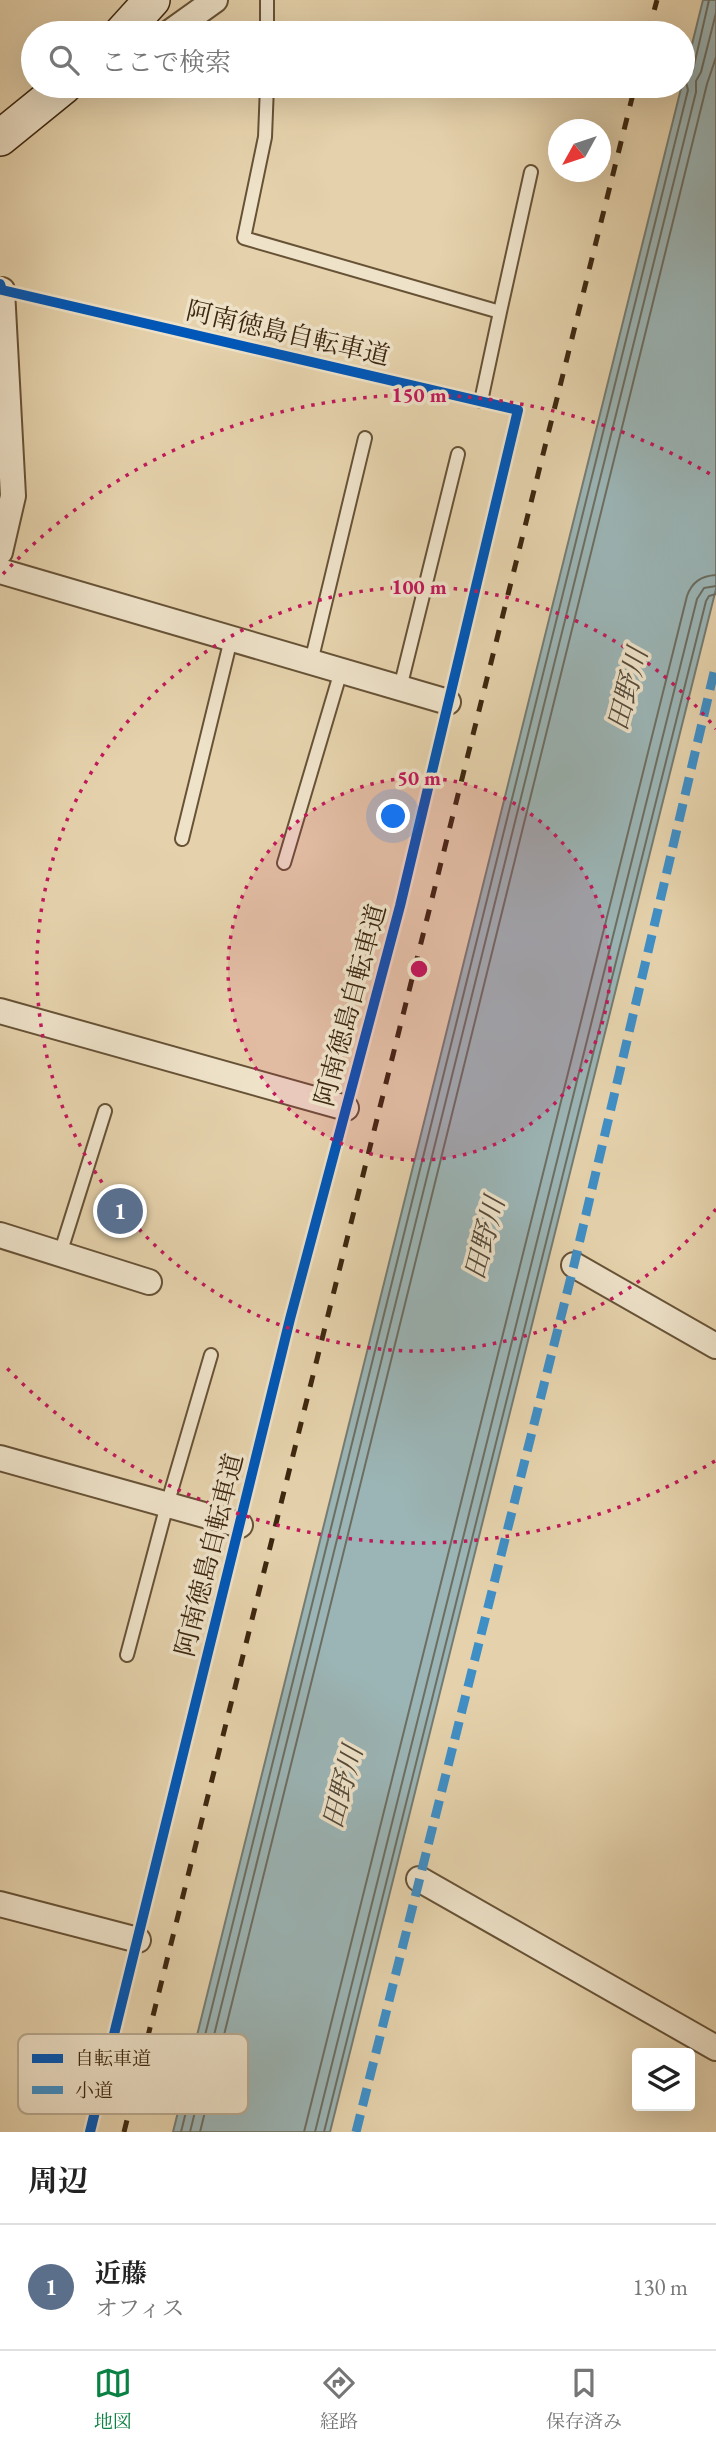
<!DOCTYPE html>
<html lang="ja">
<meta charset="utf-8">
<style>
:root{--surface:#fff;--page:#f6f6f6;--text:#222;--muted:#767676;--line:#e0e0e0;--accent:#0b8043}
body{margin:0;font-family:"EB Garamond","Noto Serif JP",serif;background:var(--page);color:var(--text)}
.controls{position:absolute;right:21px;bottom:21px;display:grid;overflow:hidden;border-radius:7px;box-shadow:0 7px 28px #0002}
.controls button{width:63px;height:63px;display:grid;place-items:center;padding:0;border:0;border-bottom:2px solid var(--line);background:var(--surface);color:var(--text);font:35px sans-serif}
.compass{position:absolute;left:548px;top:119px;width:63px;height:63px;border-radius:50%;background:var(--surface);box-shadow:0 7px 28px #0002;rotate:230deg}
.you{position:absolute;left:394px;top:817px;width:24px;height:24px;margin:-18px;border:5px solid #fff;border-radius:50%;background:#1a73e8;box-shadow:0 0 0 10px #1a73e833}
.badge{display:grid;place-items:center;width:46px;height:46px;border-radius:50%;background:var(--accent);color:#fff;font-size:23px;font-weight:700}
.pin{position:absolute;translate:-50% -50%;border:4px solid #fff;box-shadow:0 2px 7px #0006}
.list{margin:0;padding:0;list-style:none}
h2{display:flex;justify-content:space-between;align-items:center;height:91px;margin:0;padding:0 28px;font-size:30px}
h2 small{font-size:23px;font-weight:400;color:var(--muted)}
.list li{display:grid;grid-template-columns:46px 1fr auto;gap:21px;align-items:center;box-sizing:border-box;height:126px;padding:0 28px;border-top:2px solid var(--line)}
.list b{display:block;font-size:26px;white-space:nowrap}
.list p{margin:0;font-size:23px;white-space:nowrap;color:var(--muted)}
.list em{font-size:23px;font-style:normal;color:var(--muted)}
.icon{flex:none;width:38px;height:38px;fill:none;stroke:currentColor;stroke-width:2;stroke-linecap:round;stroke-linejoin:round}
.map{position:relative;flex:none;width:716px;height:2132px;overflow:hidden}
.search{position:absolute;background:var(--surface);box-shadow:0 7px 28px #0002;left:21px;right:21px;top:21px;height:77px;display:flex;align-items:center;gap:18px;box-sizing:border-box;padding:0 24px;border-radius:38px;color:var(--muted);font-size:26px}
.sheet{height:217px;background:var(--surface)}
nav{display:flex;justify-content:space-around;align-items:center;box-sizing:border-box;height:98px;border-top:2px solid var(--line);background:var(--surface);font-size:19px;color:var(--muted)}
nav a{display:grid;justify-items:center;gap:4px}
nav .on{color:var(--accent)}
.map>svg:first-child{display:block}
.water{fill:#9bb5b6;stroke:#757c73;stroke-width:2}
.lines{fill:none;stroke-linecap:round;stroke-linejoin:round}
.shore{stroke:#6c6e62;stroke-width:2}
.service-casing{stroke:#675236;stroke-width:16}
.minor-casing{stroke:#675236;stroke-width:28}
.secondary-casing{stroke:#3d270f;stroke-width:38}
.service{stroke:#eee2c9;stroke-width:12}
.minor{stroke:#eee2c9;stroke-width:24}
.secondary{stroke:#eee2c9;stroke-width:35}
.rail{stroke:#3d270f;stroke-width:5;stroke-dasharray:12 12;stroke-linecap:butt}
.quiet{stroke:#3f8fc7;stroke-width:9;stroke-dasharray:18 9;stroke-linecap:butt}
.cycleway-casing{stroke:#eee2c9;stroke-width:15}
.cycleway{stroke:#0057b8;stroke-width:10}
.ring{fill:none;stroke:#c2185b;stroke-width:3.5;stroke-dasharray:3.5 7}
.labels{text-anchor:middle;stroke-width:7;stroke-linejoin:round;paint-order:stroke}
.street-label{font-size:26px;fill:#3d270f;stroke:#eee2c9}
.water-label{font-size:28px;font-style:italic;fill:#544a39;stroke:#eee2c9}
.key{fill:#eee2c9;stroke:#b9aa91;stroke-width:2}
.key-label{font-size:19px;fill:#3d270f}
.centre{fill:#c2185b;stroke:#eee2c9;stroke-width:3.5}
.ring-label{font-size:21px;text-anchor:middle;font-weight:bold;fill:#c2185b;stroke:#eee2c9;stroke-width:7;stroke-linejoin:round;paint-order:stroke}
</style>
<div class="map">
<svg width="716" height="2132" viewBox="0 0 716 2132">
<rect width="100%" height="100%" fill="#e5d2ac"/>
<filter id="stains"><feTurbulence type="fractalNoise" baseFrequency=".00286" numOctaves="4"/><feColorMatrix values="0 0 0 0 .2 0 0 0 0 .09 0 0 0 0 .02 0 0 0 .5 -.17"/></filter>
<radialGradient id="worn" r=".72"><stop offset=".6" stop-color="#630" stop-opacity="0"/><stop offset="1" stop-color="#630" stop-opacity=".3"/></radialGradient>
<path class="water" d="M703 0H716V589L330 2132H173Z"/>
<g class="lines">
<path class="shore" d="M181 2132 688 90 685 78 693 70 709 0
M190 2132 696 92V81L701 72 716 13
M200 2132 707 84 716 57
M304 2132 687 596C692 582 701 576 716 575
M315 2132 697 599 704 588 716 586
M324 2132 706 601 709 596 716 594"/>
<defs>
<path id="service" d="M267 33V0
M267 86 265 137 244 238 500 312 481 401
M500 312 531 172
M311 662 365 438
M400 688 458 454
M182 839 231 639
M284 863 341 671
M60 1254 105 1111
M127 1655 167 1505 211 1355"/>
<path id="minor" d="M169 33 215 0
M0 552 13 496 2 290
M0 571 448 702
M0 1011 346 1108
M0 1235 149 1282
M574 1265 716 1346
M0 1458 240 1525
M419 1879 716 2048
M0 1904 138 1940"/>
<path id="secondary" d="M122 33 152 0
M0 138 64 86"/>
</defs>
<use href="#service" class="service-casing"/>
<use href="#minor" class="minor-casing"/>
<use href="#secondary" class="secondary-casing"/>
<use href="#service" class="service"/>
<use href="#minor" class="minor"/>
<use href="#secondary" class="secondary"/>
<path class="rail" d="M648 33 657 0
M124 2132 635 86"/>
<path class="quiet" d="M356 2132 574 1265 716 664"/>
<defs>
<path id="cycleway" d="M0 284 2 290 518 410 400 906 290 1319 90 2132"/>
</defs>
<use href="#cycleway" class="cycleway-casing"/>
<use href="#cycleway" class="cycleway"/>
</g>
<circle cx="419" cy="969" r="191" fill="#c2185b" fill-opacity=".12"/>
<g class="ring">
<circle cx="419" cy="969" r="191"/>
<path d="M716 1209A382 382 0 1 1 716 729"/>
<path d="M715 1461A574 574 0 0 1 3 1364M3 574A574 574 0 0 1 715 477"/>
</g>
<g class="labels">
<g class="street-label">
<text transform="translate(288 333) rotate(13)" y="9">阿南徳島自転車道</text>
<text transform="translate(350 1005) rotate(-75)" y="9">阿南徳島自転車道</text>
<text transform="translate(209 1555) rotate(-76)" y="9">阿南徳島自転車道</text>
</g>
<g class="water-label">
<text transform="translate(627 689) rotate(-75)" y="10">田野川</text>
<text transform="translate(484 1238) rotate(-75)" y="10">田野川</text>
<text transform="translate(342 1787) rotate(-75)" y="10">田野川</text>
</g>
</g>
<rect x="18" y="2034" width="230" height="80" rx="10" class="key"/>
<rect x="32" y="2054" width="31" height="9" fill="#0057b8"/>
<rect x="32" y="2086" width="31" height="8" fill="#3f8fc7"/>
<g class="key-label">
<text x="75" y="2065">自転車道</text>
<text x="75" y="2097">小道</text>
</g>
<circle cx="419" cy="969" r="10" class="centre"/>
<g class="ring-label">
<text x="419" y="402">150 m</text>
<text x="419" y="594">100 m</text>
<text x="419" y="785">50 m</text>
</g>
<rect width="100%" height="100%" filter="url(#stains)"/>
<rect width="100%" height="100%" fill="url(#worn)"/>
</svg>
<div class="controls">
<button><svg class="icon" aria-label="layers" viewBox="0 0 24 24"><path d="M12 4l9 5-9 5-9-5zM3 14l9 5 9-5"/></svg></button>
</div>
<svg class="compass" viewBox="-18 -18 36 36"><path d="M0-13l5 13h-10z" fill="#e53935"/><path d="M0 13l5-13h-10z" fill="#767676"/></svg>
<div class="you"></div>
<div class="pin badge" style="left:120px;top:1211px;background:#5c6f8a">1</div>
<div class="search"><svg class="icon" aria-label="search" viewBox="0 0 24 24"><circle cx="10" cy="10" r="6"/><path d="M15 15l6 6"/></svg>ここで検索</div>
</div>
<section class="sheet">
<h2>周辺<small></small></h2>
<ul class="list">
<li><span class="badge" style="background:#5c6f8a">1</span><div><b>近藤</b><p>オフィス</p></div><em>130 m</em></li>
</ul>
</section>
<nav>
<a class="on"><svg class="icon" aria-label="map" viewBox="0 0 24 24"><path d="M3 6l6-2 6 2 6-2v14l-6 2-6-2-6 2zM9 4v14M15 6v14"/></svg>地図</a>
<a><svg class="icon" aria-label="directions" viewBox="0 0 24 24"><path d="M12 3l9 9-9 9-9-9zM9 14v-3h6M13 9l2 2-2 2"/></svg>経路</a>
<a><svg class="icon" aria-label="saved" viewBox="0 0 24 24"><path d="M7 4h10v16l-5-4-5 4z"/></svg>保存済み</a>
</nav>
